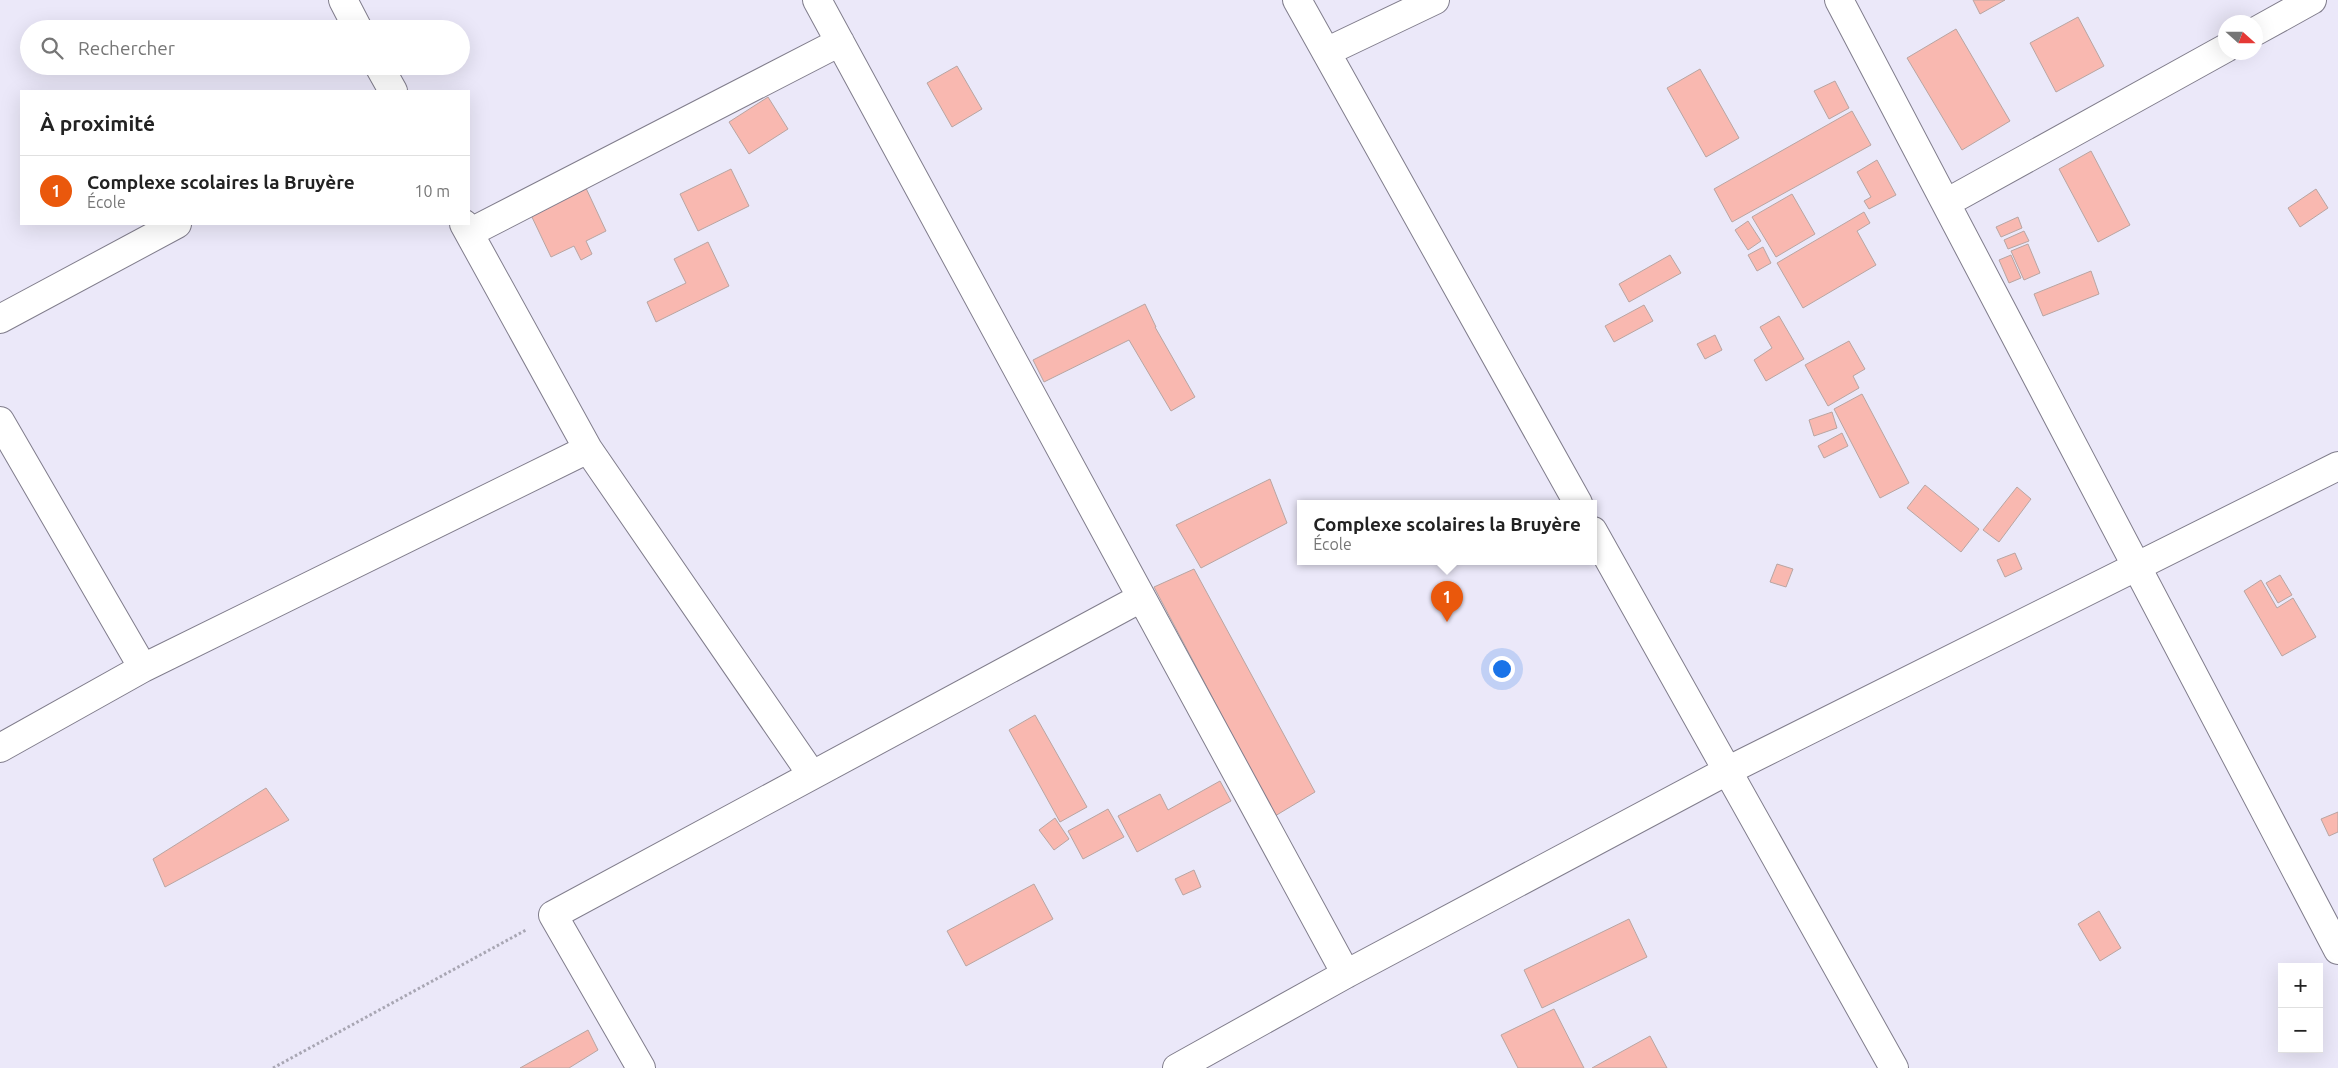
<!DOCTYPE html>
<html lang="fr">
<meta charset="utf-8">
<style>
:root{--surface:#fff;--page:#f2f2f2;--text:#222;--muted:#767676;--line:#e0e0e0;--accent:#ea580c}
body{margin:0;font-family:Ubuntu,sans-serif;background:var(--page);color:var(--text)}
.controls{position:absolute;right:15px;bottom:15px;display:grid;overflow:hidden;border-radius:0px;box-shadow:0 5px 20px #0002}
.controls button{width:45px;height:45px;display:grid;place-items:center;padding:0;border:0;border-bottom:1px solid var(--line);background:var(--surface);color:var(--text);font:25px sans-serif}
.compass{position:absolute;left:2218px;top:15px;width:45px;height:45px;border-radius:50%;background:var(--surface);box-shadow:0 5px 20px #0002;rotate:111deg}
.you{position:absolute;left:1501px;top:668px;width:18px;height:18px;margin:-12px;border:4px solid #fff;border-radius:50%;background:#1a73e8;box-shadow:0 0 0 8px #1a73e833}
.badge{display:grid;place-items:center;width:32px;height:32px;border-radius:50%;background:var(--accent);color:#fff;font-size:16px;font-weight:700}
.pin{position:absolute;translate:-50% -41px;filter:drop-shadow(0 1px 2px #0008)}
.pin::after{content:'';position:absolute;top:26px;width:18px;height:15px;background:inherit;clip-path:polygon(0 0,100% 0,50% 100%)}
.popup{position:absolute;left:1297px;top:500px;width:300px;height:65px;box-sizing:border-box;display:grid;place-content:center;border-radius:0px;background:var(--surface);filter:drop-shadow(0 1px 4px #0005);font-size:16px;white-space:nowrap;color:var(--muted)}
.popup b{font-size:19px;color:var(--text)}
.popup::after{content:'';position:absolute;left:50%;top:100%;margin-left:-10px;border:10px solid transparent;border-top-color:var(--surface)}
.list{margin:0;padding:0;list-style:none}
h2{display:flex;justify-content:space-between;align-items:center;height:65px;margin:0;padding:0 20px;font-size:21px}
h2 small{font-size:16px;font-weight:400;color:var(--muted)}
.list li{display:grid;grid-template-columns:32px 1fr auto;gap:15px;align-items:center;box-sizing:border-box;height:70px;padding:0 20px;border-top:1px solid var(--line)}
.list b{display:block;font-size:19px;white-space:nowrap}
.list p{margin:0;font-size:16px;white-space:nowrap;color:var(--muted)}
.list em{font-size:16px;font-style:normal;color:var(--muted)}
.icon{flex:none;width:28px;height:28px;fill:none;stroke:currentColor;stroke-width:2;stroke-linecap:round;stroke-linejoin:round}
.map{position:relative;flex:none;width:2338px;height:1068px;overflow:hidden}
.search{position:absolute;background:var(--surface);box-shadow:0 5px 20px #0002;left:20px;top:20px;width:450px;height:55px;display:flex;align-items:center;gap:12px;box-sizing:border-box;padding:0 18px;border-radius:28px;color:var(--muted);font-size:19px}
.panel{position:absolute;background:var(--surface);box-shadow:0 5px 20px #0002;left:20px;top:90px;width:450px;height:135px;border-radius:0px}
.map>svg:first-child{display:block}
.building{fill:#f9b8b0;stroke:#b8a5a2}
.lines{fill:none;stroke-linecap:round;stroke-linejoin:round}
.minor-casing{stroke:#807d8c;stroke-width:30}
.path{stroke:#a8a6b3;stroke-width:3;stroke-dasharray:2.5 2.5;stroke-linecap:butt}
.minor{stroke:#fff;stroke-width:28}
</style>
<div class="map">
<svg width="2338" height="1068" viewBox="0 0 2338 1068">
<rect width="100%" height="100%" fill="#ebe8f9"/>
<path class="building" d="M1973 0H2005L1980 14Z
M2078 17 2104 66 2056 92 2030 43Z
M1956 29 2010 121 1962 150 1907 58Z
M957 66 982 109 952 127 927 83Z
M1700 69 1739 138 1706 157 1667 88Z
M1835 81 1849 108 1829 119 1814 91Z
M768 97 788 129 749 154 729 122Z
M1852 111 1871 145 1732 222 1714 189Z
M2091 151 2130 225 2098 242 2059 169Z
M1877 160 1896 195 1869 209 1864 201 1871 197 1857 172Z
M731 169 749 206 698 231 680 194Z
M585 186 606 231 586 241 592 254 581 260 574 246 551 257 530 213Z
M2316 189 2328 208 2300 227 2288 208Z
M1792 194 1815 234 1776 257 1752 217Z
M1864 212 1870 223 1857 231 1876 265 1803 308 1777 263Z
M2018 217 2022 228 2001 237 1996 227Z
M1748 221 1761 241 1748 250 1735 230Z
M2024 231 2029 241 2008 249 2004 240Z
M708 242 729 286 656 322 647 302 686 283 674 259Z
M2028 244 2040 273 2024 280 2011 251Z
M1763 247 1771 263 1757 271 1748 255Z
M1670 255 1681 273 1629 302 1619 284Z
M2011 255 2021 278 2009 283 1999 260Z
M2091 271 2099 294 2043 316 2034 294Z
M1145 304 1156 327H1155L1195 397 1171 411 1129 340 1044 382 1033 360Z
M1644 305 1653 321 1614 342 1605 326Z
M1779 316 1804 359 1766 381 1754 360 1772 348 1760 327Z
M1715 335 1722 350 1705 359 1697 344Z
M1849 341 1865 369 1853 376 1859 388 1828 406 1805 365Z
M1862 394 1909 483 1880 498 1834 409Z
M1832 412 1837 428 1814 436 1809 420Z
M1842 433 1848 446 1824 458 1818 446Z
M1270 479 1287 523 1201 568 1176 525Z
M1925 485 1979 529 1961 552 1907 508Z
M2017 487 2031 499 1999 542 1983 530Z
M2015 553 2022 569 2005 577 1997 560Z
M1777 564 1793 569 1786 587 1770 582Z
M1194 569 1315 792 1275 816 1154 587Z
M2280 575 2292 595 2278 603 2266 583Z
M2261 580 2277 608 2293 598 2316 637 2282 656 2244 591Z
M1035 715 1087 807 1060 822 1009 730Z
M1220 781 1231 801 1137 852 1118 816 1160 794 1168 810Z
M266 788 289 820 165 887 153 859Z
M1108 809 1124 837 1083 859 1068 831Z
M2338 812V832L2329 836 2321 819Z
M1055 818 1069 839 1054 850 1039 830Z
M1194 870 1201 887 1183 895 1175 879Z
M1034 884 1053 919 966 966 947 931Z
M2099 911 2121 948 2100 961 2078 924Z
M1629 919 1647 957 1542 1008 1524 970Z
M1554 1009 1584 1068H1518L1501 1035Z
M588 1030 598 1050 569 1068H520Z
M1650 1036 1667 1068H1592Z"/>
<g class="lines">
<defs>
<path id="minor" d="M343 0 358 29
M817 0 1346 974
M1297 0 1578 503
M1839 0 2338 950
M2256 31 2312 0
M1326 52 1435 0
M379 66 393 91
M1946 203 2226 48
M464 224 588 449 812 775
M469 233 840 42
M0 319 177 224
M0 421 143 668
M1593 531 1894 1068
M0 748 143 668 588 449
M641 1068 553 915 1141 598
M1177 1068 1346 974 1727 771 2338 466"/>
</defs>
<use href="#minor" class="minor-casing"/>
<path class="path" d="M273 1068 526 930"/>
<use href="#minor" class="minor"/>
</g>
</svg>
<div class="controls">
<button>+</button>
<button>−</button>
</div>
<svg class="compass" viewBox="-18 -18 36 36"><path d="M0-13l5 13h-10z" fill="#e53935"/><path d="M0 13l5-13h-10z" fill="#767676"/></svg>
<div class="you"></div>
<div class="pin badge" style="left:1447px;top:622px">1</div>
<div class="popup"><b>Complexe scolaires la Bruyère</b>École</div>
<div class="search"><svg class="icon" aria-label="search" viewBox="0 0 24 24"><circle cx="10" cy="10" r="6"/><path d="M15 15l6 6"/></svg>Rechercher</div>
<section class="panel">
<h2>À proximité<small></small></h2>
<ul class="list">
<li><span class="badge">1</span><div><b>Complexe scolaires la Bruyère</b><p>École</p></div><em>10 m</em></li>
</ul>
</section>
</div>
